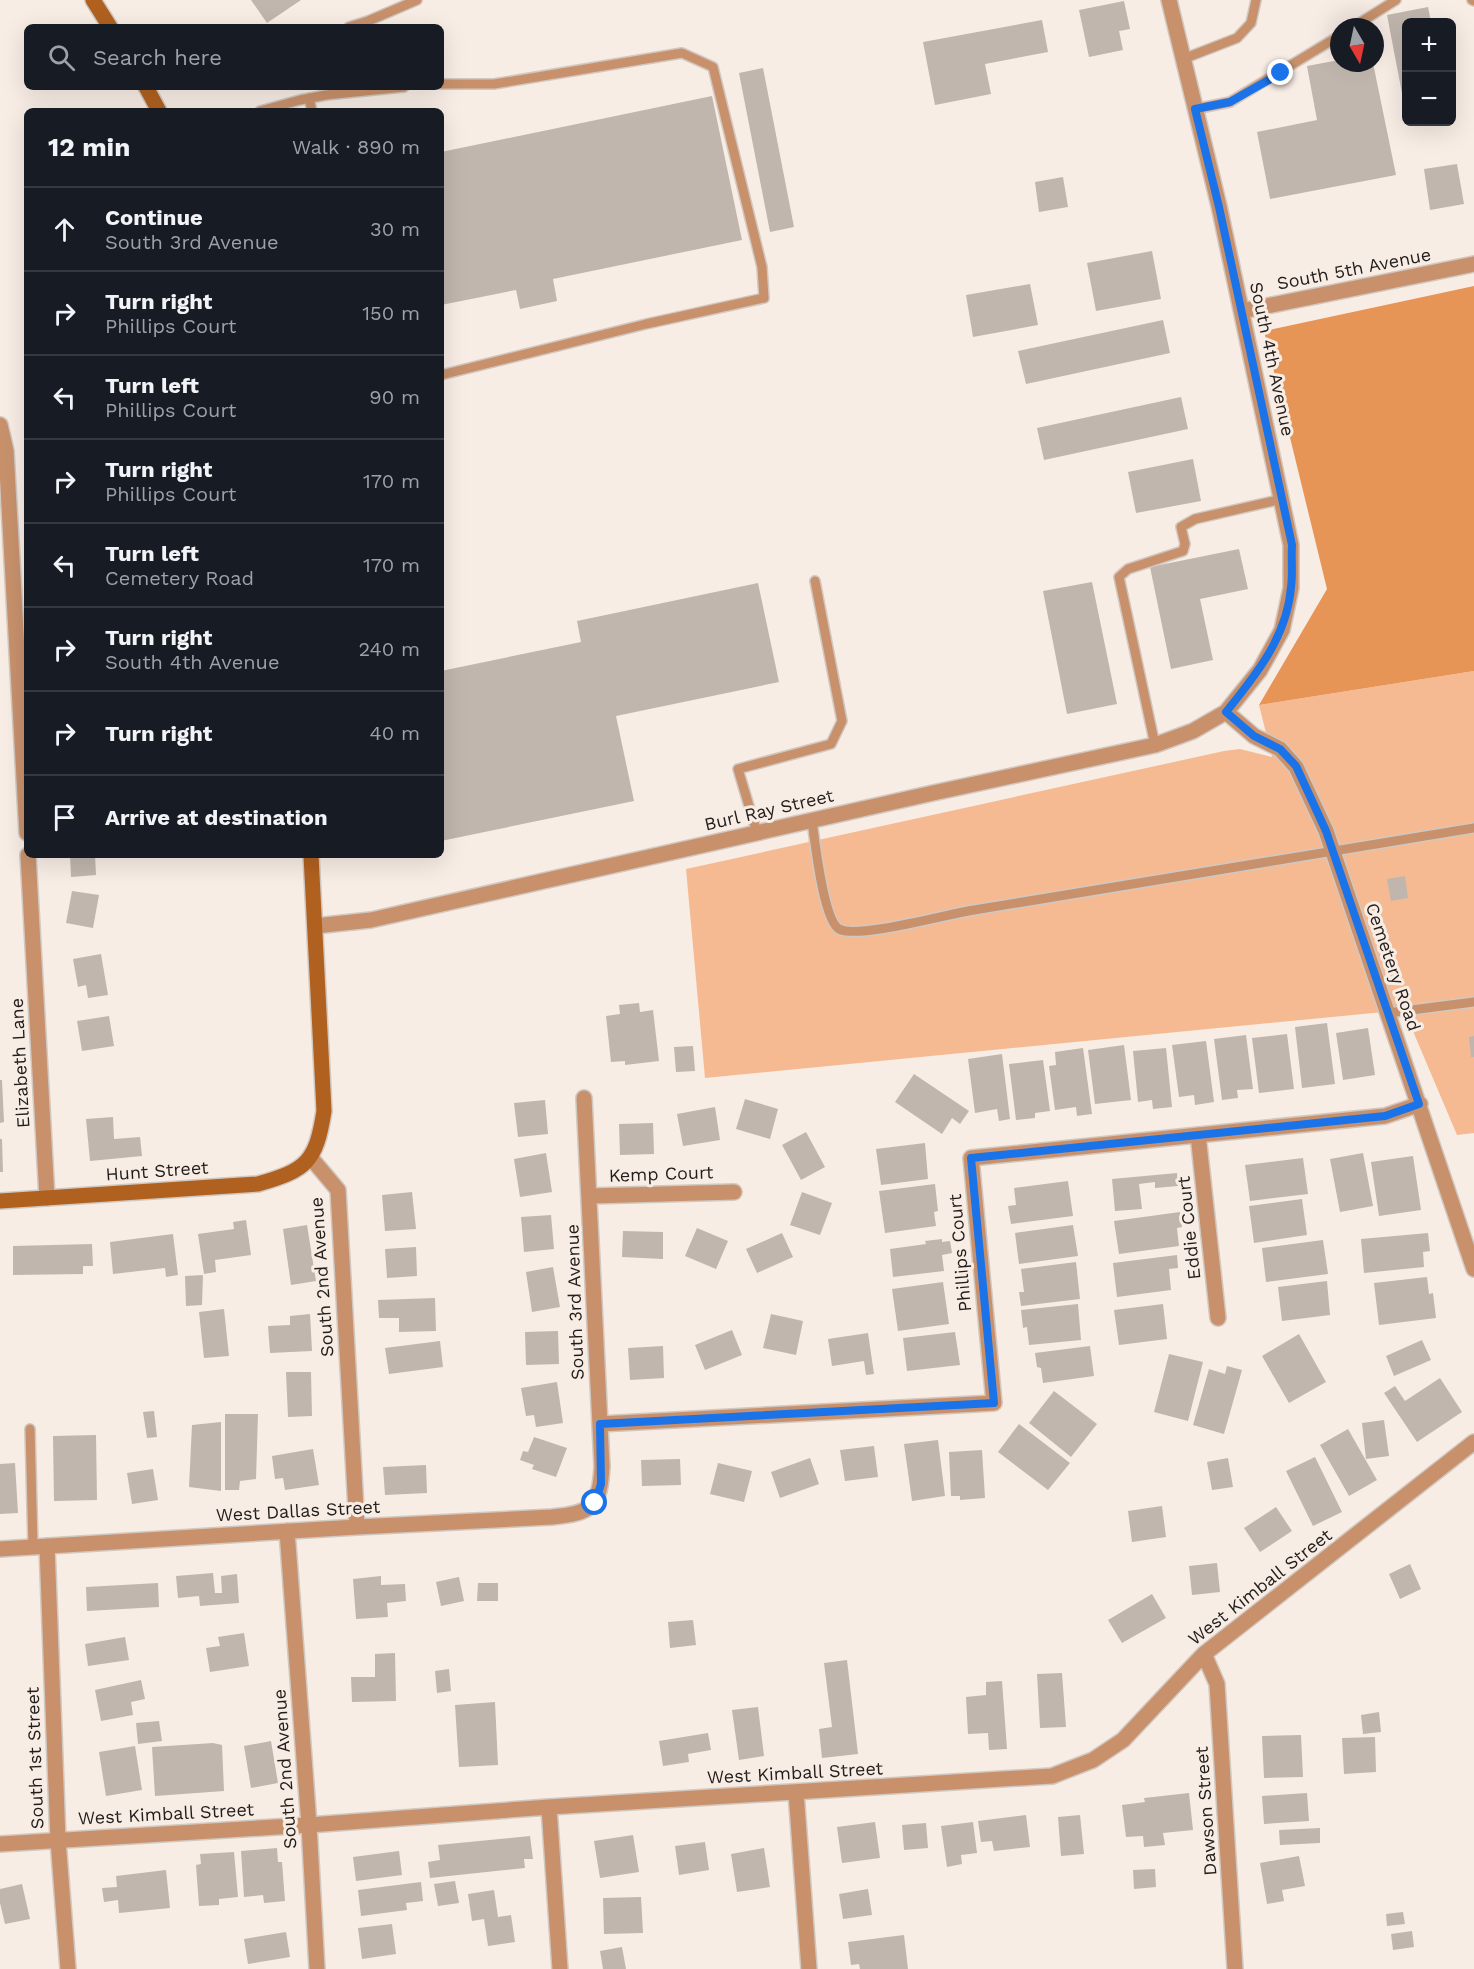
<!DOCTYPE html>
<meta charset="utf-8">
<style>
:root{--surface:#171b24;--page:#20242c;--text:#f1f3f6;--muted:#9ea1a6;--line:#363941}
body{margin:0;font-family:"Work Sans",sans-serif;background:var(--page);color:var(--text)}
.controls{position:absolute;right:18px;top:18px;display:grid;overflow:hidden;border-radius:9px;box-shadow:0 6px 24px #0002}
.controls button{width:54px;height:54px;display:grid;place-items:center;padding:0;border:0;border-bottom:2px solid var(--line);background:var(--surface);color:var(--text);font:30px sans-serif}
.compass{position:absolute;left:1330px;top:18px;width:54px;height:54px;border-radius:50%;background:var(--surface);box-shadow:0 6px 24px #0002;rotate:171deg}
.stop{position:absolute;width:18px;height:18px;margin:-14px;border:4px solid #1a73e8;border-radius:50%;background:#fff}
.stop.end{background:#1a73e8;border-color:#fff;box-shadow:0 2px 6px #0008}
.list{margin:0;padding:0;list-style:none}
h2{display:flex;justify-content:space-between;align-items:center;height:78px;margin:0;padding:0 24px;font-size:26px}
h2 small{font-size:20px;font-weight:400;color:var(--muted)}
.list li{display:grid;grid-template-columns:39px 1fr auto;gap:18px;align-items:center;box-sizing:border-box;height:84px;padding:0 24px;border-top:2px solid var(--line)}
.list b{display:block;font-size:22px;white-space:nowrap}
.list p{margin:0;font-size:20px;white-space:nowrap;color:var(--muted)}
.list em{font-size:20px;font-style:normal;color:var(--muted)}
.icon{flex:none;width:33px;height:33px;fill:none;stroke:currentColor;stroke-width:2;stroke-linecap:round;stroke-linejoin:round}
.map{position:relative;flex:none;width:1474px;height:1969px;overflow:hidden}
.search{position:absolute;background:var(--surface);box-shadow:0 6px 24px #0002;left:24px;top:24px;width:420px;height:66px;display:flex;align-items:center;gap:15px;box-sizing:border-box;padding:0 21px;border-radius:9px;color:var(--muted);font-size:22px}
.panel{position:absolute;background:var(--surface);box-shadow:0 6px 24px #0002;left:24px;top:108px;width:420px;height:750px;border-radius:9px}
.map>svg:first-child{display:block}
.green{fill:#f5ba92}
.forest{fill:#e79457}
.building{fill:#c0b6ae}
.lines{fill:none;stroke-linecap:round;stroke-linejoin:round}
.lane-casing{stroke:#d1c8c1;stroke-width:12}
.street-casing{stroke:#d1c8c1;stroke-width:18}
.secondary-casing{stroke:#d1c8c1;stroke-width:18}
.lane{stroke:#c8916c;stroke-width:9}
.street{stroke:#c8916c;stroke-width:15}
.secondary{stroke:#b0611f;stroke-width:15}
.route{stroke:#1a73e8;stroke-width:8}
.labels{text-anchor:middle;stroke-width:6;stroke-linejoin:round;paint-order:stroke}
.street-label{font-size:18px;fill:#211d1b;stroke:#f8ede5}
</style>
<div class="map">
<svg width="1474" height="1969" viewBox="0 0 1474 1969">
<rect width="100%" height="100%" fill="#f8ede5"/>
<path class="green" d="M1474 671V1133L1457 1135 1404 1010 705 1078 686 869 1224 751 1240 749 1272 757 1259 705Z"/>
<path class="forest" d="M1474 286V671L1259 705 1327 589 1264 331Z"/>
<path class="building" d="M251 0H301L267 23Z
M1124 1 1130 29 1119 31 1123 50 1089 57 1079 10Z
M1428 7 1431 22H1406L1405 109 1387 15Z
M1042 20 1048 52 985 64 991 94 935 105 923 42Z
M1339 60V63H1373L1396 175 1270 199 1257 132 1317 120 1307 66Z
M763 68 794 227 770 232 739 73Z
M712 96 742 240 553 279 557 301 520 309 516 290 441 305V152Z
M1457 164 1464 204 1430 210 1424 169Z
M1063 177 1068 207 1039 212 1035 182Z
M1152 251 1161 299 1096 311 1087 263Z
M1030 284 1038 325 973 337 966 295Z
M1163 320 1170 353 1026 384 1018 351Z
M1181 397 1188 429 1044 460 1037 428Z
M1193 459 1201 501 1136 513 1128 472Z
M1239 549 1248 589 1200 599 1213 660 1171 669 1150 567Z
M1092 582 1117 704 1067 714 1043 591Z
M758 583 779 682 616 716 634 801 441 841V671L581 642 577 621Z
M70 855H95L96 875 71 877Z
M1405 876 1408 898 1391 901 1387 879Z
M72 891 99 895 93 928 66 923Z
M101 954 108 995 88 998 86 985 78 987 73 959Z
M639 1003 640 1012 653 1010 659 1061 625 1065V1061L611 1062 606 1016 620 1014 619 1005Z
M109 1016 114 1046 82 1051 77 1021Z
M1327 1023 1335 1084 1302 1088 1295 1027Z
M1368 1028 1375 1075 1343 1080 1336 1033Z
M1287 1034 1294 1089 1259 1093 1252 1038Z
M1246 1035 1253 1089 1237 1090 1238 1098 1222 1100 1214 1039Z
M1474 1036V1057H1471L1469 1037Z
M1206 1041 1214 1102 1195 1105 1194 1095 1179 1097 1172 1045Z
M1124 1045 1131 1100 1095 1104 1088 1050Z
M693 1046 695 1071 676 1072 674 1047Z
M1083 1048 1092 1114 1077 1116 1076 1107 1055 1110 1049 1066 1056 1065 1055 1052Z
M1166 1048 1172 1107 1153 1109 1152 1100 1138 1102 1133 1051Z
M1002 1054 1010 1119 999 1121 997 1109 975 1113 968 1059Z
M1043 1060 1050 1111 1035 1113V1118L1016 1120 1009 1064Z
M914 1074 969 1111 960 1124 952 1118 942 1134 895 1102Z
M0 1080H2L4 1122 0 1123Z
M745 1099 778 1109 770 1139 736 1129Z
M545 1100 548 1134 518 1137 514 1103Z
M715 1107 720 1140 683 1146 677 1114Z
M113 1117 114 1139 140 1137 142 1156 90 1161 86 1119Z
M653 1123 654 1154 620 1155 619 1124Z
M806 1132 825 1167 801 1180 782 1145Z
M0 1139H2L3 1172H0Z
M925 1143 928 1179 881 1185 876 1149Z
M546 1153 552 1192 520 1197 514 1159Z
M1363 1153 1373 1206 1340 1212 1330 1159Z
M1413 1156 1421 1210 1379 1216 1371 1162Z
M1303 1158 1308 1194 1250 1201 1245 1165Z
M1177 1173 1178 1186 1155 1188V1182L1139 1184 1142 1209 1115 1211 1112 1179Z
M1068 1181 1073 1216 1011 1224 1008 1206 1016 1205 1014 1188Z
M935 1184 938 1211 934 1212 936 1226 885 1233 879 1191Z
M412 1192 416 1229 385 1231 382 1195Z
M802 1192 832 1203 820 1235 790 1225Z
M1302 1199 1307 1235 1254 1243 1249 1206Z
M1180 1212 1182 1227 1177 1228 1179 1246 1119 1254 1114 1221Z
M551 1215 554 1249 524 1252 521 1217Z
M246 1220 251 1255 215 1260 216 1272 204 1274 198 1234 234 1229 233 1222Z
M307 1225 316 1281 291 1285 283 1229Z
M1073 1225 1078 1256 1019 1264 1015 1233Z
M697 1228 728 1241 716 1269 685 1256Z
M623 1231 663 1232V1259L622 1257Z
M782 1233 793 1257 757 1273 746 1249Z
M1428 1233 1430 1251 1423 1252 1424 1267 1364 1273 1361 1239Z
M173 1234 178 1275 166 1277 165 1268 113 1274 110 1242Z
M942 1239V1242L950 1241 952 1253 942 1255 944 1271 893 1277 890 1249 926 1244 925 1241Z
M1323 1240 1328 1274 1266 1282 1262 1248Z
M92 1244 93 1266H83V1274L13 1275V1246Z
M416 1247 417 1276 387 1278 385 1249Z
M1177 1255 1178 1268 1169 1269 1171 1290 1117 1297 1113 1263Z
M1076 1262 1080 1299 1021 1306 1019 1292H1024L1021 1269Z
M553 1267 560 1307 532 1312 526 1272Z
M203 1275 202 1305 186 1306 185 1276Z
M1427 1277 1429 1294 1433 1293 1436 1318 1379 1325 1374 1283Z
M1327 1281 1330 1315 1282 1321 1278 1287Z
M943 1282 949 1324 898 1331 892 1289Z
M435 1298 436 1331 399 1332V1318H379L378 1300Z
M1078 1304 1081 1340 1029 1345 1027 1327 1023 1328 1021 1310Z
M1163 1304 1167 1339 1119 1345 1114 1310Z
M224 1309 229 1356 204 1358 199 1312Z
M310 1314 312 1351 270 1353 268 1326 290 1325V1316Z
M771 1314 803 1321 796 1355 763 1348Z
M732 1330 742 1355 705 1370 695 1345Z
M558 1331 559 1364 526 1365 525 1332Z
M955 1332 960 1365 907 1371 903 1338Z
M868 1333 874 1374 866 1375 864 1361 832 1366 828 1339Z
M1299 1334 1326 1382 1289 1403 1262 1356Z
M1422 1340 1431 1360 1394 1376 1386 1356Z
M440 1341 443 1367 389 1374 385 1348Z
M663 1346 664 1378 630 1380 628 1348Z
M1090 1346 1094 1376 1043 1383 1041 1368 1037 1367 1035 1353Z
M1169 1354 1203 1362 1188 1421 1154 1412Z
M1227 1366 1242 1370 1224 1434 1193 1425 1209 1369 1225 1374Z
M286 1372H311L312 1416 288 1417Z
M1440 1378 1462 1412 1417 1442 1384 1393 1395 1386 1405 1401Z
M557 1382 563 1423 536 1427 534 1415 526 1416 521 1388Z
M1054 1391 1097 1424 1071 1457 1029 1423Z
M154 1411 157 1437 147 1438 143 1412Z
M225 1414H258L256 1479 240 1481 239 1490H225Z
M1384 1420 1389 1456 1366 1459 1362 1423Z
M221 1422V1491L189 1487 192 1425Z
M1019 1424 1070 1463 1048 1490 998 1452Z
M1348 1429 1377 1480 1349 1496 1320 1445Z
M96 1435 97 1500 54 1501 53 1436Z
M534 1437 567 1448 556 1477 532 1469 534 1465 520 1460 523 1451 528 1452Z
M938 1440 945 1496 912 1501 904 1444Z
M874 1446 878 1477 845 1481 840 1450Z
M313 1449 319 1485 285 1490 283 1478 275 1479 272 1456Z
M982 1450 985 1498 960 1500V1496H951L949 1452Z
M1315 1457 1342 1512 1313 1526 1286 1471Z
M810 1458 819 1484 780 1498 771 1472Z
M1228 1458 1233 1487 1212 1490 1207 1462Z
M680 1459 681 1485 642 1486 641 1460Z
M15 1463 18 1513 0 1514V1464Z
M718 1463 752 1471 744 1502 710 1494Z
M426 1465 427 1493 385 1495 383 1467Z
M153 1469 158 1500 132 1504 127 1473Z
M1162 1506 1166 1537 1132 1542 1128 1511Z
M1276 1507 1292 1531 1260 1552 1244 1528Z
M1217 1563 1220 1592 1192 1595 1189 1566Z
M1410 1564 1421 1589 1400 1599 1389 1574Z
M213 1573 215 1593H222L221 1576 237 1574 239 1603 200 1606 199 1596 178 1598 176 1576Z
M381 1576V1585L405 1584 406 1601 387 1603 388 1617 356 1619 353 1579Z
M459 1577 464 1601 441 1606 436 1582Z
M158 1583 159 1607 87 1611 86 1587Z
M478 1583H498V1601H477Z
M1152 1594 1166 1618 1122 1643 1108 1620Z
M693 1620 696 1645 670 1648 668 1622Z
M244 1633 249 1666 210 1672 206 1648 220 1646 218 1637Z
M125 1637 129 1660 88 1666 85 1644Z
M395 1653 396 1701 352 1702 351 1677H375V1654Z
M847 1660 858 1754 822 1758 819 1729 832 1727 824 1663Z
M449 1669 451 1691 437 1693 435 1671Z
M1062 1673 1066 1727 1040 1728 1037 1674Z
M141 1680 145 1699 131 1702 133 1715 101 1721 95 1690Z
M1002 1681 1007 1749 989 1750 988 1733 968 1734 966 1697 986 1695V1682Z
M495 1702 498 1765 459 1767 455 1705Z
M758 1707 764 1756 739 1760 732 1710Z
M1379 1712 1381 1732 1363 1734 1361 1715Z
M159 1721 162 1741 138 1744 136 1723Z
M708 1733 711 1750 688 1754 689 1762 663 1766 659 1741Z
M1301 1735 1303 1777 1264 1778 1262 1736Z
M1375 1737 1376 1772 1344 1774 1342 1738Z
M271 1741 278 1783 251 1788 244 1746Z
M213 1743 222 1745 224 1791 155 1796 152 1747Z
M135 1746 142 1790 106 1796 99 1752Z
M1189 1793 1193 1830 1163 1833 1165 1845 1144 1847 1143 1836 1126 1837 1122 1805 1145 1802 1144 1798Z
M1307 1793 1309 1821 1264 1824 1262 1796Z
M1026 1815 1030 1847 994 1851 992 1841 981 1842 978 1821Z
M1080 1815 1084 1854 1061 1856 1058 1817Z
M875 1822 880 1858 842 1863 837 1827Z
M973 1822 977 1853 961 1855 962 1864 947 1867 941 1826Z
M926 1823 928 1848 904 1850 902 1825Z
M1320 1828V1843L1280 1845 1279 1830Z
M633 1835 639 1872 600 1878 594 1841Z
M530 1836 533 1859H524L525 1868 430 1878 428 1862 440 1860 438 1845Z
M705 1842 709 1870 679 1875 675 1846Z
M277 1848 278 1862H282L285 1901 264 1903 263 1895 244 1897 241 1851Z
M764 1848 770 1887 737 1892 731 1854Z
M399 1851 402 1875 356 1881 353 1857Z
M234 1852 238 1897 219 1899V1905L199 1906 196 1865 201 1864 200 1854Z
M1299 1856 1305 1886 1282 1890 1284 1901 1267 1904 1260 1863Z
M1155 1869 1156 1887 1134 1889 1133 1870Z
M166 1870 170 1908 119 1913 118 1900 104 1902 102 1888 117 1887 116 1876Z
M455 1881 459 1903 438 1906 434 1884Z
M421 1882 423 1901 406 1903 407 1910 361 1916 358 1890Z
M22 1884 30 1919 5 1924 0 1903V1889Z
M868 1889 872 1915 843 1919 839 1894Z
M494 1890 498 1917 511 1915 515 1942 488 1946 484 1919 472 1921 468 1894Z
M641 1897 643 1933 604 1934 603 1898Z
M1403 1912 1405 1924 1387 1926 1386 1914Z
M392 1924 396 1954 362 1959 358 1928Z
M1412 1931 1414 1947 1393 1950 1391 1934Z
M286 1932 290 1957 248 1964 244 1939Z
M904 1935 908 1969H860L859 1964 851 1965 848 1942Z
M622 1947 626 1969H603L600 1951Z"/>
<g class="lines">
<defs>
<path id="lane" d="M1472 0 1474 1
M349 27 368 21 417 0
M1353 27 1396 0
M1183 59 1237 38 1251 23 1256 0
M441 84H494L682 53 713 67 762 267 764 298 646 324 441 375
M309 98 312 111
M1195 109 1230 102 1339 36
M260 111 300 100 326 95 404 87
M1155 745 1119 577 1128 569 1183 551 1185 544 1181 527 1195 519 1282 499
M812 821C815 841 823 919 839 929 856 939 945 915 968 911 1137 883 1305 856 1474 828
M757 833 738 769 831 744 842 721 815 581
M1388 1013 1474 1002
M30 1429 33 1546"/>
<path id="street" d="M1242 311 1474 264
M0 425 6 451 27 833
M1226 712 1254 736 1280 749 1296 767 1326 831 1474 1269
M28 855 47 1198
M315 926 371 920 933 793 1155 745 1193 731 1226 712 1260 670 1282 630 1291 588V545L1219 206 1169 0
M1198 1135 1218 1318
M311 1158 338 1190 357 1527
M590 1196 734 1192
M600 1424 994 1403 971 1158 1385 1116 1420 1104
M287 1531 309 1825 317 1969
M47 1546 58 1840 68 1969
M0 1549 357 1527 552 1517C592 1513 600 1507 602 1466L584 1098
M1204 1654 1217 1684 1235 1969
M796 1792 809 1969
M549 1807 560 1969
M0 1844 309 1825 549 1807 1052 1776 1093 1760 1123 1740 1204 1654 1474 1442"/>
<path id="secondary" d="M93 0 110 27
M146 87 159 111
M0 1201 258 1184C307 1170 316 1162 324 1111L311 855"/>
</defs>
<use href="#lane" class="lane-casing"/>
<use href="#street" class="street-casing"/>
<use href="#secondary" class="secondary-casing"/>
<use href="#lane" class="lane"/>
<use href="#street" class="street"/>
<use href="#secondary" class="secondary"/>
</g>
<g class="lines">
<path class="route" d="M595 1503 601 1484 600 1424 994 1403 971 1158 1385 1116 1419 1104 1326 831 1296 766 1280 749 1254 736 1226 712C1256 675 1287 637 1291 587 1293 573 1291 559 1292 545L1219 207 1195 109 1230 102 1281 73"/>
</g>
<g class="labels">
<g class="street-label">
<text transform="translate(1354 269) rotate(-11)" y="6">South 5th Avenue</text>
<text transform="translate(1272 359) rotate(78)" y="6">South 4th Avenue</text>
<text transform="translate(769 810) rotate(-13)" y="6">Burl Ray Street</text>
<text transform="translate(1393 967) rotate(71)" y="6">Cemetery Road</text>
<text transform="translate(20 1063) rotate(-93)" y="6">Elizabeth Lane</text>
<text transform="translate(157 1171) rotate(-4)" y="6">Hunt Street</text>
<text transform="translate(661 1174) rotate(-2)" y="6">Kemp Court</text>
<text transform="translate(1189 1228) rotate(-96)" y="6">Eddie Court</text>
<text transform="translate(960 1253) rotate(-95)" y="6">Phillips Court</text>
<text transform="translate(322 1277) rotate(-94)" y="6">South 2nd Avenue</text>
<text transform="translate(575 1302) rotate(-92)" y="6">South 3rd Avenue</text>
<text transform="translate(298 1511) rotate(-3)" y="6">West Dallas Street</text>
<text transform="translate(1260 1587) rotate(-38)" y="6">West Kimball Street</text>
<text transform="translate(35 1758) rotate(-92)" y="6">South 1st Street</text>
<text transform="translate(285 1769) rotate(-94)" y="6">South 2nd Avenue</text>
<text transform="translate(795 1773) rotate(-3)" y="6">West Kimball Street</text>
<text transform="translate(1206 1811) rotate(-94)" y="6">Dawson Street</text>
<text transform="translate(166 1814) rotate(-3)" y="6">West Kimball Street</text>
</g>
</g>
</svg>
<div class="controls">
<button>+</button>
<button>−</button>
</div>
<svg class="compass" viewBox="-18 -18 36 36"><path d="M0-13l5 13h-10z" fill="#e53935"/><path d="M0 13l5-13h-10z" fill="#9ea1a6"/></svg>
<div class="stop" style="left:595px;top:1503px"></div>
<div class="stop end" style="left:1281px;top:73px"></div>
<div class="search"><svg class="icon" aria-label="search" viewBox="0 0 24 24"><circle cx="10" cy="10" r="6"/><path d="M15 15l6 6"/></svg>Search here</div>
<section class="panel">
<h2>12 min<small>Walk · 890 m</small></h2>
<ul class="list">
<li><svg class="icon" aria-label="ahead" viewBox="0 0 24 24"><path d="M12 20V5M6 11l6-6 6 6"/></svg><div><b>Continue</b><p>South 3rd Avenue</p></div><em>30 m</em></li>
<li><svg class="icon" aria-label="right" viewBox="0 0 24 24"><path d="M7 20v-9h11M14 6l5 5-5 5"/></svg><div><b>Turn right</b><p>Phillips Court</p></div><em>150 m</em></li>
<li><svg class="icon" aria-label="left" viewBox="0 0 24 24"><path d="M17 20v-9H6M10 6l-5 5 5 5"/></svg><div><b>Turn left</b><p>Phillips Court</p></div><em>90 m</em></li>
<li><svg class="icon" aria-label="right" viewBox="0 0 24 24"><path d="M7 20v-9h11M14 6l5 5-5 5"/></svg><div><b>Turn right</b><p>Phillips Court</p></div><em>170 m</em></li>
<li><svg class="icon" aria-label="left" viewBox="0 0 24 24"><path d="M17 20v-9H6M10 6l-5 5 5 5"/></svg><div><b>Turn left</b><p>Cemetery Road</p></div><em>170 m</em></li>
<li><svg class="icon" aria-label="right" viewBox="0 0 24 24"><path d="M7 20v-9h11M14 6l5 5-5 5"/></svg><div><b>Turn right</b><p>South 4th Avenue</p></div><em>240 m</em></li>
<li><svg class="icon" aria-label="right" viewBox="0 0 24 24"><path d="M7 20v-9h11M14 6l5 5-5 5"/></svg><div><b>Turn right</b></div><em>40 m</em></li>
<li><svg class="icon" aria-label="arrive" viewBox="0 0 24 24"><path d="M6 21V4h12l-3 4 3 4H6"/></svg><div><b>Arrive at destination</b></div></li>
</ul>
</section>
</div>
